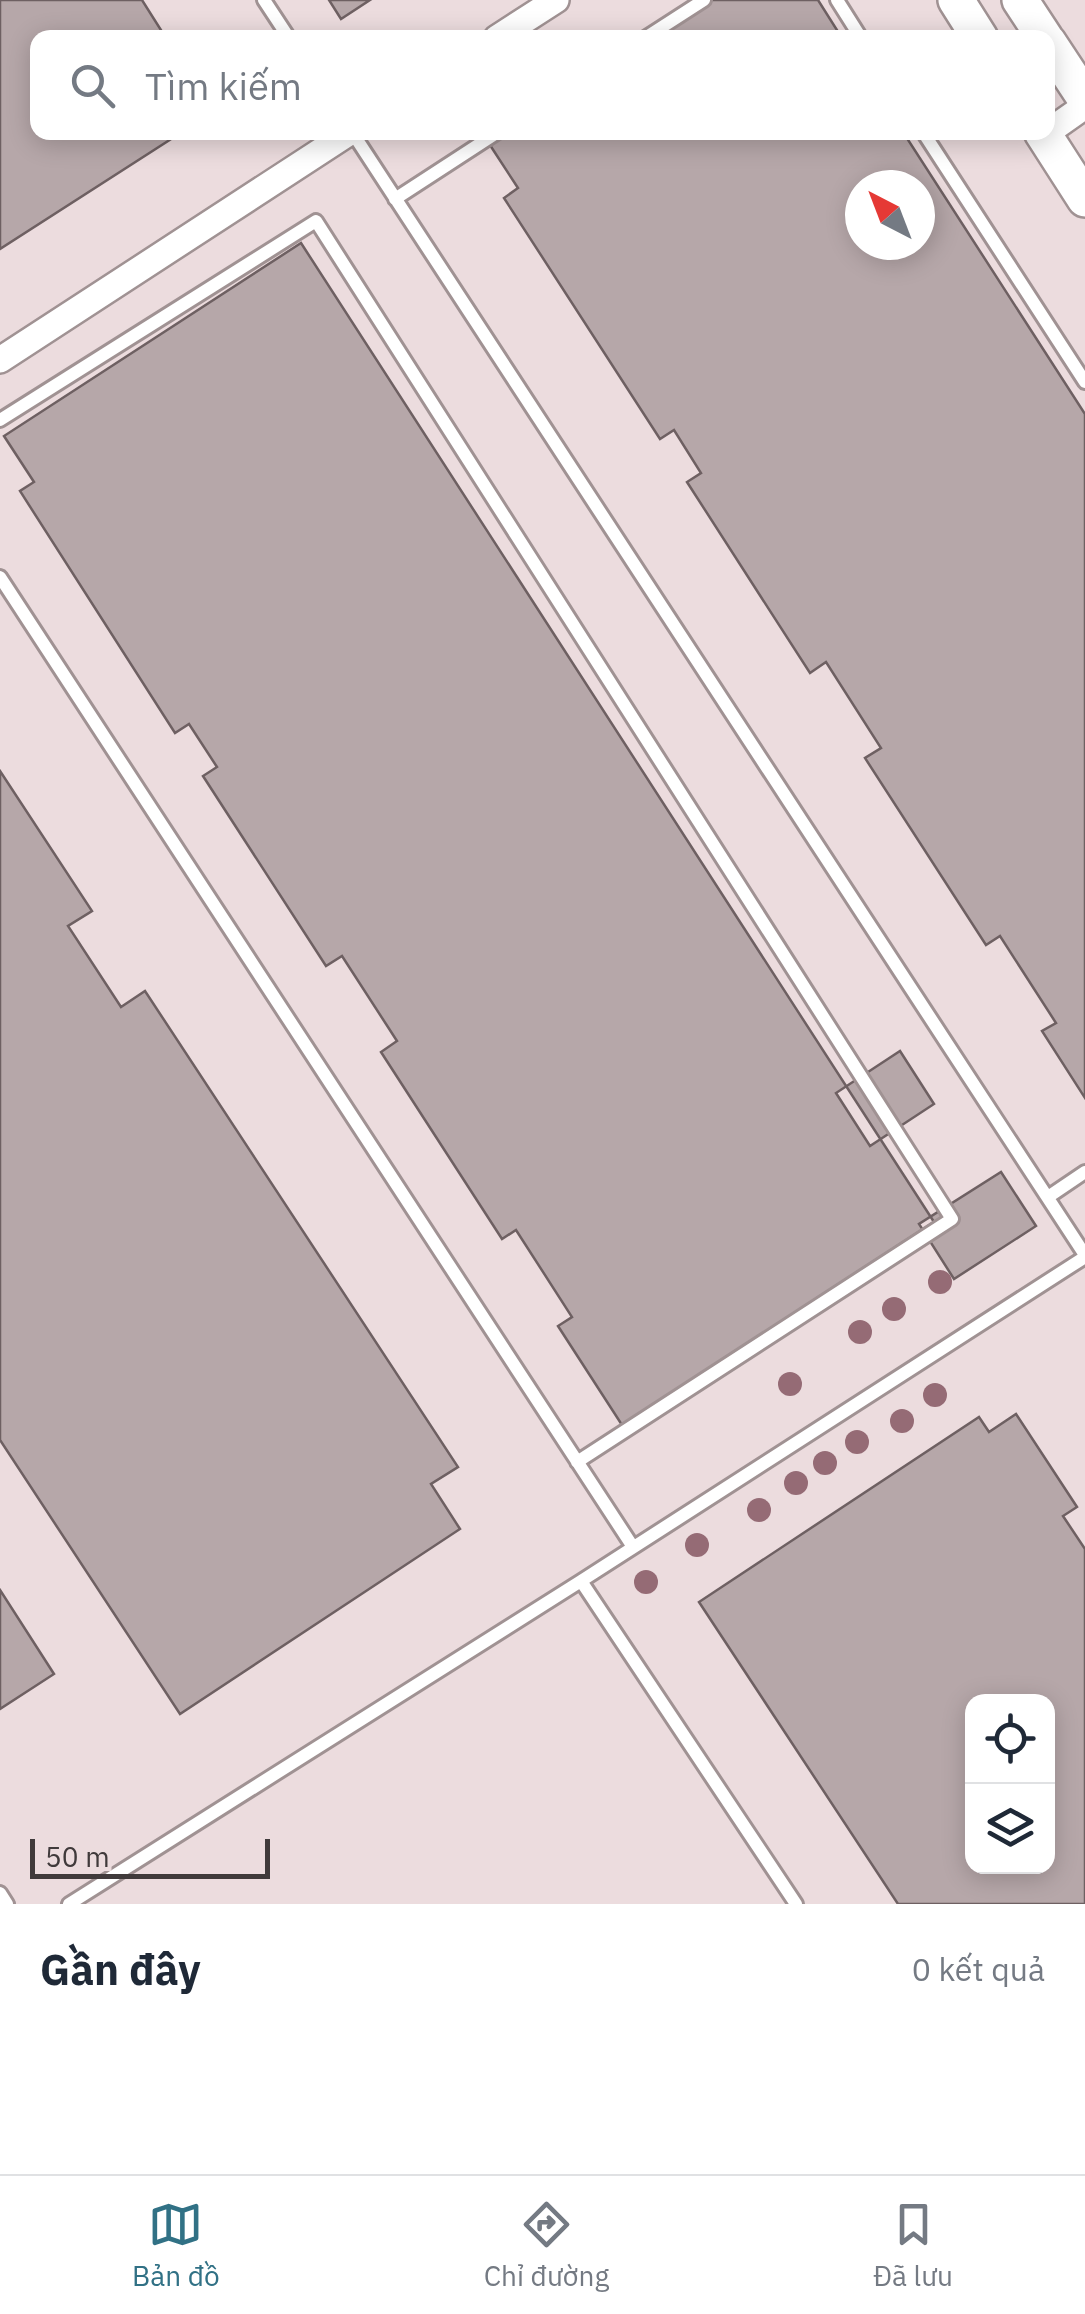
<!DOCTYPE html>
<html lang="vi">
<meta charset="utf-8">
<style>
:root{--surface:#fff;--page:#f6f6f7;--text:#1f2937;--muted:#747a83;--line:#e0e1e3;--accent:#317185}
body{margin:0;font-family:"IBM Plex Sans",sans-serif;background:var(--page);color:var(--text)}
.controls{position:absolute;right:30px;bottom:30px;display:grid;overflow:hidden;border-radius:20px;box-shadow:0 5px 25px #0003}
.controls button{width:90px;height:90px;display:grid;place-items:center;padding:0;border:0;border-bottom:2px solid var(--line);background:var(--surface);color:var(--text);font:50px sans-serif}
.compass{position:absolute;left:845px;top:170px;width:90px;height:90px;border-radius:50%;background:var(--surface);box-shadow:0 5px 25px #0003;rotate:318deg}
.scale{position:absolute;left:30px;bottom:25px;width:240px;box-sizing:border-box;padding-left:10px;border:5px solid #403a3b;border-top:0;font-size:28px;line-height:35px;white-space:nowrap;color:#403a3b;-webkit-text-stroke:8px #ecdcde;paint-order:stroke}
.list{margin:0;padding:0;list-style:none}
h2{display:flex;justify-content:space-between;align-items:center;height:130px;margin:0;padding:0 40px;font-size:42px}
h2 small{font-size:32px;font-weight:400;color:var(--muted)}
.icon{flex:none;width:55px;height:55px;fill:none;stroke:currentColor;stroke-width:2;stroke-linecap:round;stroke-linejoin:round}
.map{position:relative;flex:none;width:1085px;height:1904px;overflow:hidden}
.search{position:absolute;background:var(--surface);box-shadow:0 5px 25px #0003;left:30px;right:30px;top:30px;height:110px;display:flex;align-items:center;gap:25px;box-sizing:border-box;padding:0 35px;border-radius:20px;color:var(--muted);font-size:38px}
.sheet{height:270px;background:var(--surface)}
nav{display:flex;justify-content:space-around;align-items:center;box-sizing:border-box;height:140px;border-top:2px solid var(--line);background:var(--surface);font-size:28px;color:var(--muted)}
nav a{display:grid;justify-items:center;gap:5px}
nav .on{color:var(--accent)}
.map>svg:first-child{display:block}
.building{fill:#b6a7a9;stroke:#6e6062;stroke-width:2.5;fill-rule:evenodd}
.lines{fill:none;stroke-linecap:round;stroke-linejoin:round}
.service-casing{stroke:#a09293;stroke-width:18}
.minor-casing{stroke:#a09293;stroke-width:30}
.secondary-casing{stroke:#a09293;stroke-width:40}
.service{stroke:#fff;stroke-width:12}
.minor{stroke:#fff;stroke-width:25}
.secondary{stroke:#fff;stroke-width:35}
.tree{fill:#956b75}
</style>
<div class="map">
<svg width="1085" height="1904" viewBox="0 0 1085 1904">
<rect width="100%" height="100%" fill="#ecdcde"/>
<path class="building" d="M0 0H142L166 38H38V132H182L0 249Z
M329 0H370L341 19Z
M707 0H818L842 38H649Z
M503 132H903L1085 414V1098L1042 1031 1056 1023 1000 936 986 945 865 758 881 748 826 662 810 673 687 482 701 473 674 430 660 439 504 198 518 188 488 142ZM860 185H920V245H860Z
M301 243 934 1222 622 1425 558 1326 572 1317 516 1230 502 1239 381 1052 397 1041 342 956 326 966 203 776 217 767 189 724 175 733 20 491 34 482 4 436Z
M0 771 92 911 68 926 121 1007 145 991 458 1467 431 1484 460 1529 180 1714 0 1440Z
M900 1051 934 1104 870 1146 836 1093Z
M1001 1172 1036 1226 954 1279 919 1224Z
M1016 1414 1077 1507 1063 1516 1085 1549V1904H898L699 1602 979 1417 989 1432ZM972 1702H1048V1866H972Z
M0 1590 54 1674 0 1709Z"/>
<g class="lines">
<defs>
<path id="service" d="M264 0 289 38
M837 0 861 38
M645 38 704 0
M352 132 1085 1255
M923 132 1085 382
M395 199 498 132
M0 420 316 221 952 1219 577 1462
M0 577 633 1547
M1048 1197 1085 1172
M581 1581 796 1904
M0 1893 7 1904
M69 1904 581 1581 1085 1257"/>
<path id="minor" d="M497 38 556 0
M1048 132 1085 106
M0 360 350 132"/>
<path id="secondary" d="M956 0 980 38
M1020 0 1045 38
M1048 42 1085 98
M1042 132 1085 199"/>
</defs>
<use href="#service" class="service-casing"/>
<use href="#minor" class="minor-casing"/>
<use href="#secondary" class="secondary-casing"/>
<use href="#service" class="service"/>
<use href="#minor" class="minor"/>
<use href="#secondary" class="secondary"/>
</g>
<g class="tree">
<circle cx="940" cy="1282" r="12"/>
<circle cx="894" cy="1309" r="12"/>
<circle cx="860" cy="1332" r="12"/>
<circle cx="790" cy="1384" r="12"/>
<circle cx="935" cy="1395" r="12"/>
<circle cx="902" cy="1421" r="12"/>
<circle cx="857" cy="1442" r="12"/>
<circle cx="825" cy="1463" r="12"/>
<circle cx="796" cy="1483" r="12"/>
<circle cx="759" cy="1510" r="12"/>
<circle cx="697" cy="1545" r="12"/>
<circle cx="646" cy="1582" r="12"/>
</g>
</svg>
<div class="controls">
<button><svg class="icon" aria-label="locate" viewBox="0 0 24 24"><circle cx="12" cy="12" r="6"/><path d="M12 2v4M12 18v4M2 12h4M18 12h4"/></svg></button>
<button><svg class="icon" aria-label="layers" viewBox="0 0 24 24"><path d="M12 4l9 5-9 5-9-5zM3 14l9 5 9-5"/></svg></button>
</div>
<svg class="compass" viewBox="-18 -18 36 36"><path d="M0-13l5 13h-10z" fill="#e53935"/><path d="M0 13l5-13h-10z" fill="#747a83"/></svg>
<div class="scale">50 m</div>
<div class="search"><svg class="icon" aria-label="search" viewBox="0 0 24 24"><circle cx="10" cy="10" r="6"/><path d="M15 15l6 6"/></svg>Tìm kiếm</div>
</div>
<section class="sheet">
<h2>Gần đây<small>0 kết quả</small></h2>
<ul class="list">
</ul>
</section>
<nav>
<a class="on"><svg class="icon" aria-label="map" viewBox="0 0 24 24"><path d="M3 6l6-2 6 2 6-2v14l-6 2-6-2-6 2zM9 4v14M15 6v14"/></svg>Bản đồ</a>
<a><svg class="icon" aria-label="directions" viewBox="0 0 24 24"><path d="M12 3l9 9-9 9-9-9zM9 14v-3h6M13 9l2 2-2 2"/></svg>Chỉ đường</a>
<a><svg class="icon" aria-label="saved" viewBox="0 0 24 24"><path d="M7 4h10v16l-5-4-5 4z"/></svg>Đã lưu</a>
</nav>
